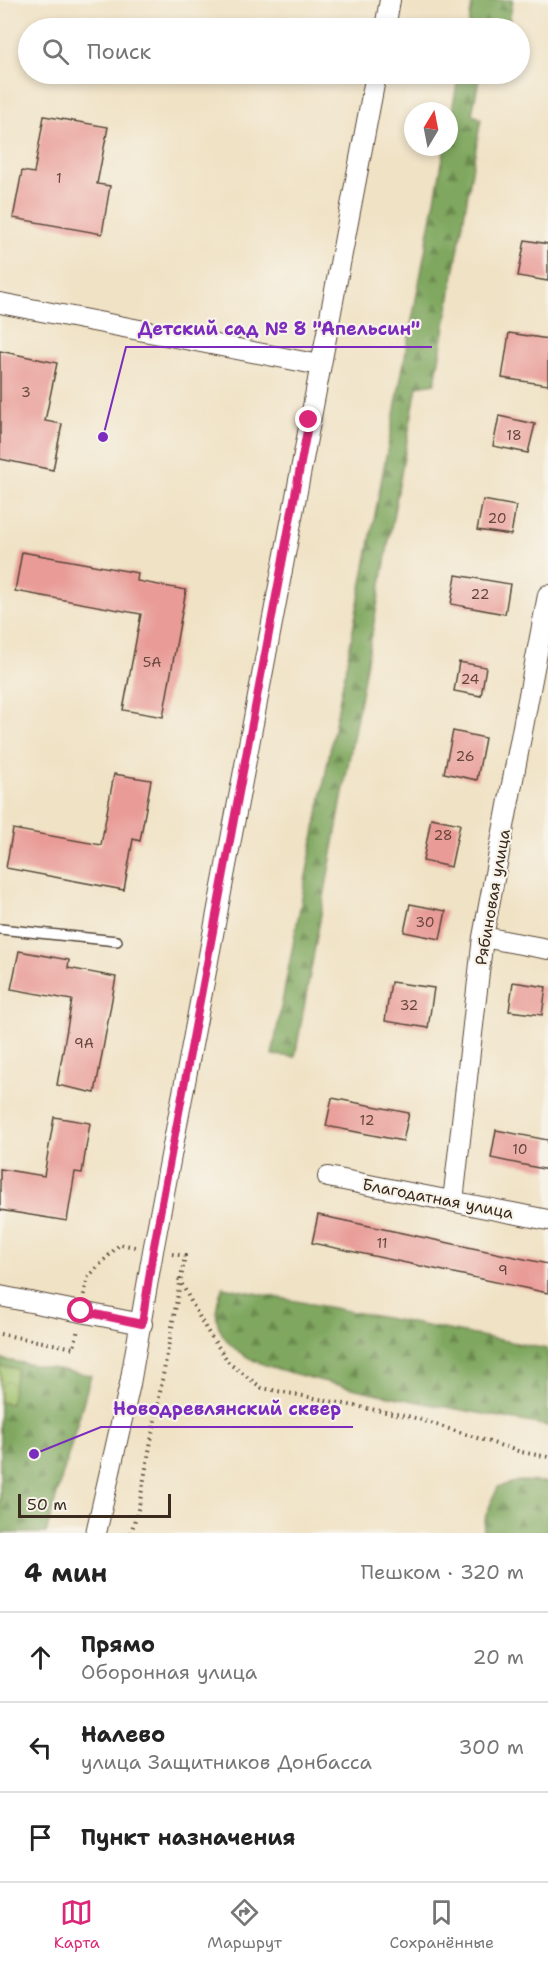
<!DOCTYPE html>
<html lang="ru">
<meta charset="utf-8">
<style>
:root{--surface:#fff;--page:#f6f6f6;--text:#222;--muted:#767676;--line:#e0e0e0;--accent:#db2777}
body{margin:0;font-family:"Shantell Sans",sans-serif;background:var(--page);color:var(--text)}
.compass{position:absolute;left:404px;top:102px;width:54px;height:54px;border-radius:50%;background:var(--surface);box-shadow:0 3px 9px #0003;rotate:10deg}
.scale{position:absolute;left:18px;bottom:15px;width:153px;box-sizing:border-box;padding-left:6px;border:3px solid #3b2a1e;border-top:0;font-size:16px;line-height:21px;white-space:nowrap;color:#3b2a1e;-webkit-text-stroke:4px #f7f3e8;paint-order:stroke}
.stop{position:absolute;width:18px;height:18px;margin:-14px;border:4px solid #db2777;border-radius:50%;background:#fff}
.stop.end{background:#db2777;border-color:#fff;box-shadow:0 2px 6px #0008}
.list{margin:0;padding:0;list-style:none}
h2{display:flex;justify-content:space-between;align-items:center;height:78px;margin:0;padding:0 24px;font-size:26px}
h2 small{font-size:20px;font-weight:400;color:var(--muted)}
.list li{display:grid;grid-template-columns:39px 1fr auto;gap:18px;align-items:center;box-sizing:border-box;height:90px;padding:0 24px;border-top:2px solid var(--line)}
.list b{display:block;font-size:22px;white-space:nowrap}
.list p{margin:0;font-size:20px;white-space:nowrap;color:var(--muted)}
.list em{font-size:20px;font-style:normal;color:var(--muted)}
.icon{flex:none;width:33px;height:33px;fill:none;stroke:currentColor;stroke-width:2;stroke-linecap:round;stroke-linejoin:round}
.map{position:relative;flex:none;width:548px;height:1533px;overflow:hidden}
.search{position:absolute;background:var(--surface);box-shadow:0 3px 9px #0003;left:18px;right:18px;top:18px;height:66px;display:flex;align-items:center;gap:15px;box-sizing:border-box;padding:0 21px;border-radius:33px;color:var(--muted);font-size:22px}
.sheet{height:348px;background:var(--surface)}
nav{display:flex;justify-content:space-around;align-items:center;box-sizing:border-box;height:84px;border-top:2px solid var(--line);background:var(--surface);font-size:16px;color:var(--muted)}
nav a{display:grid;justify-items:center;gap:3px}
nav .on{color:var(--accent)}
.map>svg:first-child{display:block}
.forest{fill:url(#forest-firs);stroke:#5d683e;stroke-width:1.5}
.park{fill:url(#park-crowns);stroke:#6d7644;stroke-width:1.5}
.building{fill:#e99b97}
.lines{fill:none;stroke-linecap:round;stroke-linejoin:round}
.lane-casing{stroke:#564637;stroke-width:12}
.street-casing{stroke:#564637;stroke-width:22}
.path{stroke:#564637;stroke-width:4;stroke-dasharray:1.5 4.5;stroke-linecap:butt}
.lane{stroke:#fff;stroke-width:9}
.street{stroke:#fff;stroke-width:20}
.route{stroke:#db2777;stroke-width:8}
.labels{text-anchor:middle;stroke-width:4.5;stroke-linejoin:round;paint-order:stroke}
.number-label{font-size:14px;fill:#66463c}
.street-label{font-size:16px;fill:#3b2a1e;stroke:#f7f3e8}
.leader{fill:none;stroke:#7b2cbf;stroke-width:2}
.callout-dot{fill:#7b2cbf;stroke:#f7f3e8;stroke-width:2}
.callout-label{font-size:18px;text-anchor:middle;font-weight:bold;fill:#7b2cbf;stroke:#f7f3e8;stroke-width:4.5;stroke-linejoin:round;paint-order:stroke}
</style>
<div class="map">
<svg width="548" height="1533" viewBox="0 0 548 1533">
<defs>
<pattern id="forest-firs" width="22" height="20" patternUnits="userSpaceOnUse" patternTransform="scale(1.5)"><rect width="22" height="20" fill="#7fa75e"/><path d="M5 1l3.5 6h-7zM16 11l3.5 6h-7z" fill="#69884d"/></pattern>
<pattern id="park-crowns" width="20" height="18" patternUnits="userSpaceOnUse" patternTransform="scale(1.5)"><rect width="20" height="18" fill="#9fc16a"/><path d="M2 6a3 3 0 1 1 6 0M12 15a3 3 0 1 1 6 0" fill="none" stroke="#839d57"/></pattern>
</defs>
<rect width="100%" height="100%" fill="#f7f3e8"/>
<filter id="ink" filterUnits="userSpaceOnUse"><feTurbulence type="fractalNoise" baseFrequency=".0167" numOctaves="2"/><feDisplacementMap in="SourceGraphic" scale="12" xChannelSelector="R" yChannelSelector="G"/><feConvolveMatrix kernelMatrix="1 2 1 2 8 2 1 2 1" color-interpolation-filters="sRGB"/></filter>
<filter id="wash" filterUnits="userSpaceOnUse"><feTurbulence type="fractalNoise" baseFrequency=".008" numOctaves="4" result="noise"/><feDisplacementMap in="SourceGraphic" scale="24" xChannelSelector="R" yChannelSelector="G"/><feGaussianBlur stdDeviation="1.35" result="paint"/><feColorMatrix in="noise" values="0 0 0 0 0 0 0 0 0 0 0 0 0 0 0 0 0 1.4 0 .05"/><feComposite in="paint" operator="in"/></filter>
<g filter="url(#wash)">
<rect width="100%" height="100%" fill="#f0e2c5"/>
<path class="forest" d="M473 0H513L508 28H468Z
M459 74H480L472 114 481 119 435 383 417 386 295 1057 272 1055 445 147H449V126Z
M223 1287 548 1349V1426C470 1411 392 1399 315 1379 289 1372 250 1365 231 1345 214 1328 213 1308 223 1287Z
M0 1359 91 1375 46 1533H0Z
M518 1481 548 1482V1533H483L486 1515 498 1487Z"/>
<path class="park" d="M0 1366 17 1369 10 1404 0 1402Z"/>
<g id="blocks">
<path class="building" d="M44 116 108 127 97 184 110 186 102 234 13 218 22 171 34 173Z
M525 240 548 244V281L518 276Z
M509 333 548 339V385L502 378Z
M0 351 57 363 45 421 62 424 53 470 0 459Z
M499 416 535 424 528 453 493 446Z
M483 500 516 506 511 535 477 530Z
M22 552 138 573 137 581 186 590 163 717 123 710 141 614 15 591Z
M456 575 510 584 505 614 451 604Z
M459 662 486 667 481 696 454 691Z
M453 731 485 738 477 780 444 773Z
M114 774 151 780 140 841 133 839 124 890 6 868 13 829 101 845Z
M431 818 460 824 451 867 423 861Z
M410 904 446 911 440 939 404 932Z
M19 951 69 960 68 968 116 977 95 1093 57 1085 72 1000 11 989Z
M391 982 434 988 428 1028 385 1021Z
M513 982 546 987 542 1015 509 1011Z
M332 1098 409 1113 403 1141 326 1126Z
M54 1117 90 1123 82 1173 75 1172 67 1221 0 1210V1169L44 1176Z
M496 1130 548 1140V1170L491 1158Z
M318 1215 548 1264V1293L312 1243Z"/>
</g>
</g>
<g filter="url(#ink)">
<use href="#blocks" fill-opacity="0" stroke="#564637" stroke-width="1.5"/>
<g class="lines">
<defs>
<path id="lane" d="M0 929 117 941"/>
<path id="street" d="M385 28 390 0
M0 303 320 365
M483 937 548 949
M328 1177 548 1220
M453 1201 483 937 548 595
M0 1296 142 1324
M96 1533 130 1384 153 1251 376 74"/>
</defs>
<use href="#lane" class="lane-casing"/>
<use href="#street" class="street-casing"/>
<path class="path" d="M179 1279 206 1329 230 1364 262 1388 412 1417 521 1452 548 1457
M84 1295 88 1277 120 1244 135 1247
M0 1334 74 1348 78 1329
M131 1533 139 1506 185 1256 172 1254"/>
<use href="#lane" class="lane"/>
<use href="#street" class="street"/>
</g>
</g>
<g class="lines" filter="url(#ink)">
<path class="route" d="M81 1311 142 1324 153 1251 309 420"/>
</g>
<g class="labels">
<g class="number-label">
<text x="59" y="183">1</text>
<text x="26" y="397">3</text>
<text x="514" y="440">18</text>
<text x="497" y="523">20</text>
<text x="480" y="599">22</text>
<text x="152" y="667">5А</text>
<text x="470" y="684">24</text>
<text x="465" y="761">26</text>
<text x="443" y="840">28</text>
<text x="425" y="927">30</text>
<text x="409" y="1010">32</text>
<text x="84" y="1048">9А</text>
<text x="367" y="1125">12</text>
<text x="520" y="1154">10</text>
<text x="382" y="1248">11</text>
<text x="503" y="1275">9</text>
</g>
<g class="street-label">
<text transform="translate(492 897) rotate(-80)" y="6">Рябиновая улица</text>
<text transform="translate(438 1198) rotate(11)" y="6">Благодатная улица</text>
</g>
</g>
<path class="leader" d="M103 437L126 347H432M34 1454L101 1427H353"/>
<g class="callout-dot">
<circle cx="103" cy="437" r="6"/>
<circle cx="34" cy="1454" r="6"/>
</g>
<g class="callout-label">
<text x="279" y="335">Детский сад № 8 "Апельсин"</text>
<text x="227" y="1415">Новодревлянский сквер</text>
</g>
</svg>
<svg class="compass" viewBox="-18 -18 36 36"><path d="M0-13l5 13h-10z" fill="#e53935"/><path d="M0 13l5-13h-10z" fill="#767676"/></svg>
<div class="scale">50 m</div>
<div class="stop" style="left:81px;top:1311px"></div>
<div class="stop end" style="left:309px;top:420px"></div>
<div class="search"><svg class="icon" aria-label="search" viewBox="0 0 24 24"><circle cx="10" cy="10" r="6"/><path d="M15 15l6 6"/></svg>Поиск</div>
</div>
<section class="sheet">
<h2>4 мин<small>Пешком · 320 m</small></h2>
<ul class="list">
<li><svg class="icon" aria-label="ahead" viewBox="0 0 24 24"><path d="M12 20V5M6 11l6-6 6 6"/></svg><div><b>Прямо</b><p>Оборонная улица</p></div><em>20 m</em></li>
<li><svg class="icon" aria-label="left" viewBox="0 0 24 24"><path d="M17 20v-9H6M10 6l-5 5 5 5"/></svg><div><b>Налево</b><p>улица Защитников Донбасса</p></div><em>300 m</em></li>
<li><svg class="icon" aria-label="arrive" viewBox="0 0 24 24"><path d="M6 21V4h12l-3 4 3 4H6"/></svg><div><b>Пункт назначения</b></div></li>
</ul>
</section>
<nav>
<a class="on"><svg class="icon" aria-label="map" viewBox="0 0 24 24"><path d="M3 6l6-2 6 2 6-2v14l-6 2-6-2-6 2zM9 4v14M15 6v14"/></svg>Карта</a>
<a><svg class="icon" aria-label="directions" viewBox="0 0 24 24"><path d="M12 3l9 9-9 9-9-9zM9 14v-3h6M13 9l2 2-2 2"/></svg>Маршрут</a>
<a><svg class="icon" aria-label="saved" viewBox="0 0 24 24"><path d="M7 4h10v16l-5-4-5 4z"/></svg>Сохранённые</a>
</nav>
